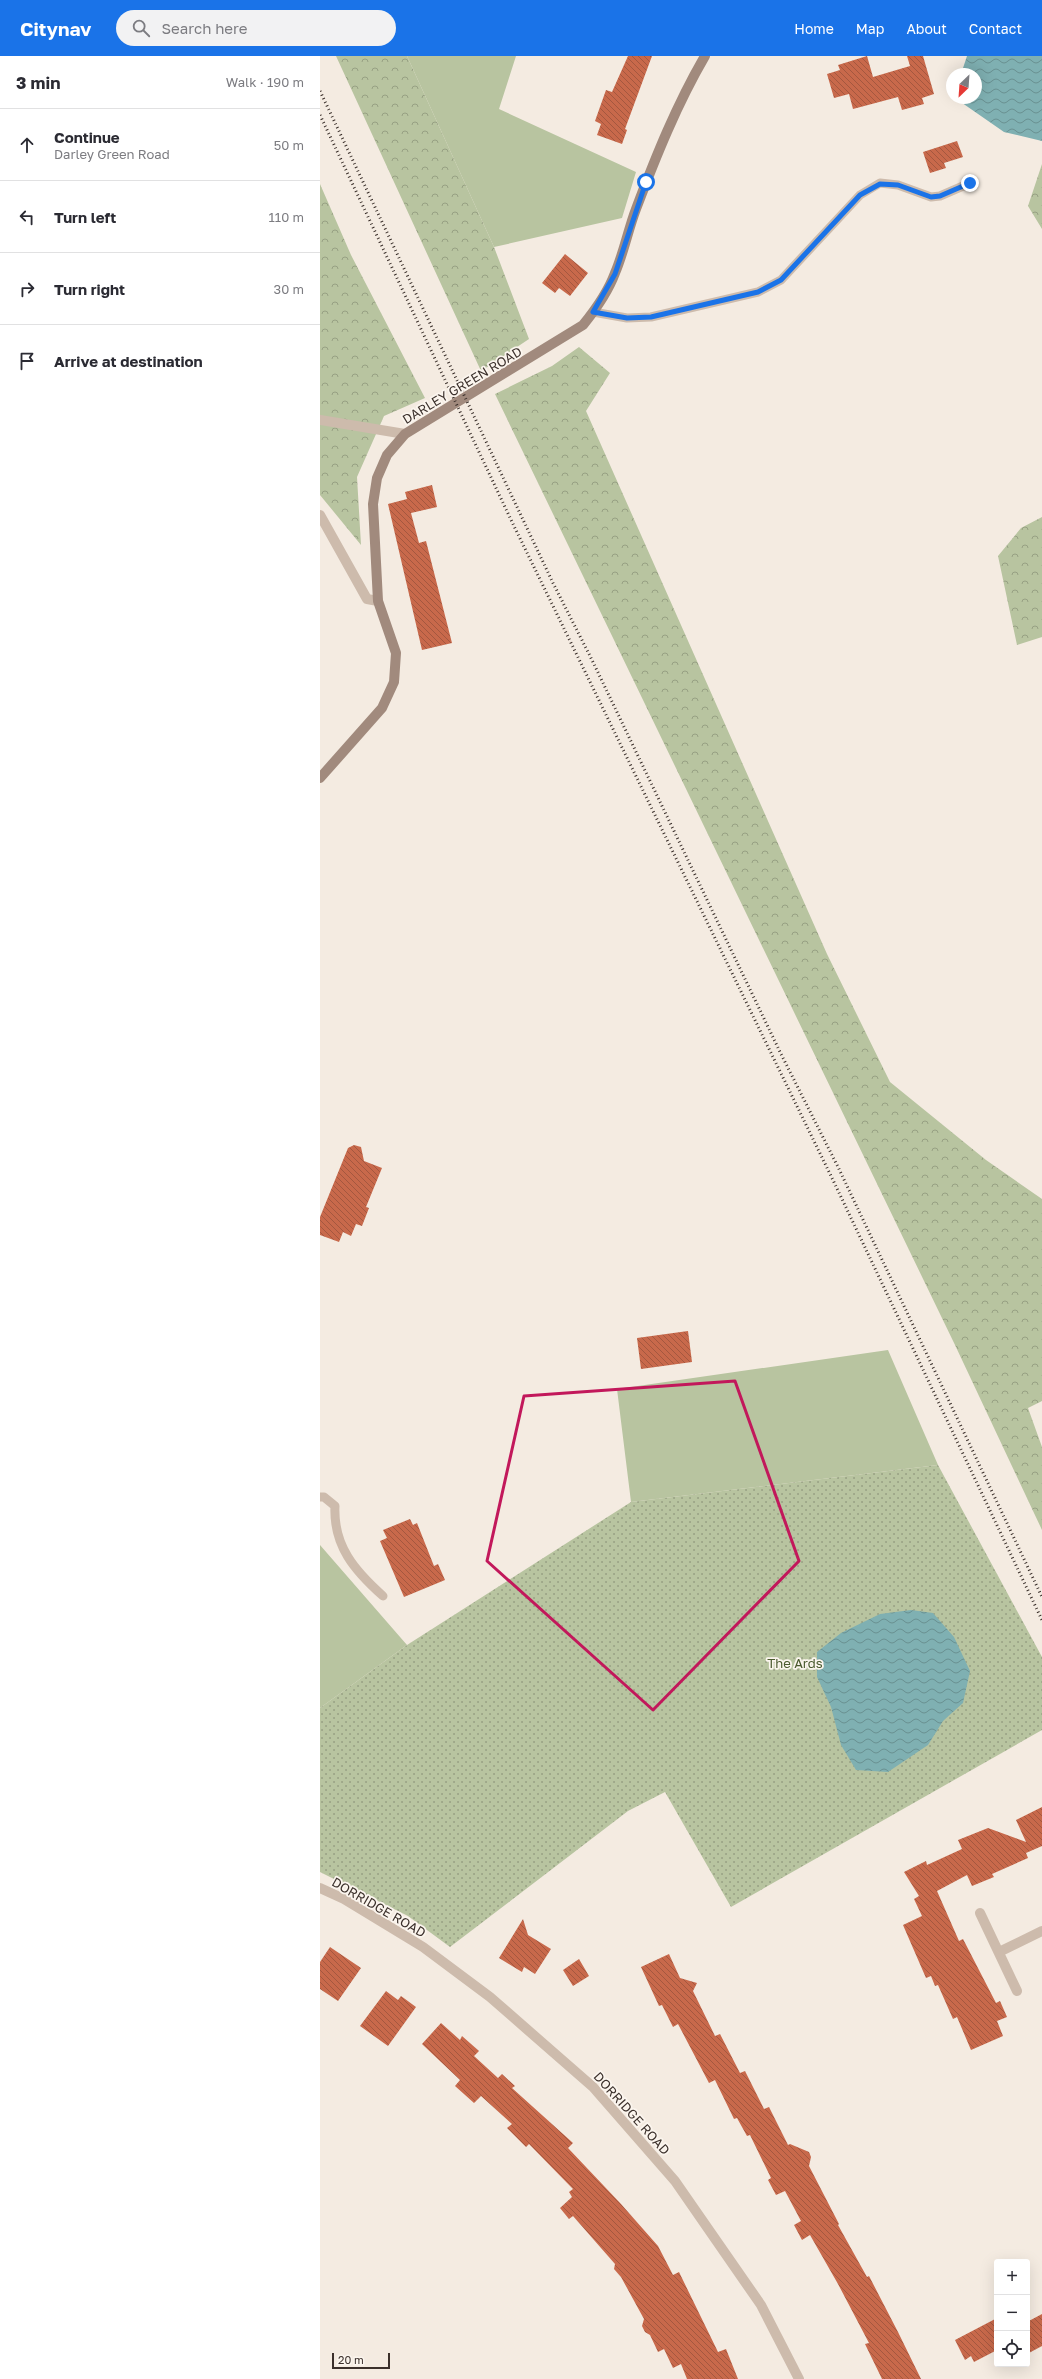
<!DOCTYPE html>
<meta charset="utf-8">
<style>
:root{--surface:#fff;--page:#f2f2f3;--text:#2b2b33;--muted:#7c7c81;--line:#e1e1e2;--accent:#1a73e8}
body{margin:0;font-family:"Golos Text",sans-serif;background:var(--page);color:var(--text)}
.controls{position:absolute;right:12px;bottom:12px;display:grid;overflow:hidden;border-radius:4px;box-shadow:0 4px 16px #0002}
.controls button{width:36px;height:36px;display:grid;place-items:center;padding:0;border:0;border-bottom:1px solid var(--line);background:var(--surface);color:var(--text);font:20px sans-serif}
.compass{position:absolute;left:626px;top:12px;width:36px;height:36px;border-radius:50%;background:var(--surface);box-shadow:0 4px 16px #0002;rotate:205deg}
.scale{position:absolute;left:12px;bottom:10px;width:58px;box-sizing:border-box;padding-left:4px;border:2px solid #3b302b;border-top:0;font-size:11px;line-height:14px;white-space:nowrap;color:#3b302b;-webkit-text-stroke:3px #fbf5ee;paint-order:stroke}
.stop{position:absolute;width:12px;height:12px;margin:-9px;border:3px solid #1a73e8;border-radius:50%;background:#fff}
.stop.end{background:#1a73e8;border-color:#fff;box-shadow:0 1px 4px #0008}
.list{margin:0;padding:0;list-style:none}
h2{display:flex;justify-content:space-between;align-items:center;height:52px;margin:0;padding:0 16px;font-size:17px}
h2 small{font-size:13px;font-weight:400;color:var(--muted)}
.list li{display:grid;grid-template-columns:26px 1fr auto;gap:12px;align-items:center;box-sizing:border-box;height:72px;padding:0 16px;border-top:1px solid var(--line)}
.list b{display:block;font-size:15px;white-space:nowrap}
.list p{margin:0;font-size:13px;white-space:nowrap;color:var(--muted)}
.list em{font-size:13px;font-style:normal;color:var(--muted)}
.icon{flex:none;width:22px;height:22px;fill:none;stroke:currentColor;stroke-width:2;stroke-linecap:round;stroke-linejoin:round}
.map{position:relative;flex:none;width:722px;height:2323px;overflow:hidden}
header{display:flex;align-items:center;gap:24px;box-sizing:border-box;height:56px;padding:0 20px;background:var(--accent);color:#fff}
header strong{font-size:19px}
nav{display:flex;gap:22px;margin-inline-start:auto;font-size:14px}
.search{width:280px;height:36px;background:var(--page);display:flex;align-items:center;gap:10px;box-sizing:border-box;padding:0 14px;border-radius:22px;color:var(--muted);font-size:15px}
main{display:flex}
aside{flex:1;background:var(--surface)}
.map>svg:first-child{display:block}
.green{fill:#b8c4a0}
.forest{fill:url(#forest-crowns)}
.park{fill:url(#park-dots)}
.water{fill:url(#water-waves)}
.building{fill:url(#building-back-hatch)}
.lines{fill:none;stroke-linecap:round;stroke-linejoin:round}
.lane{stroke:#cdbbac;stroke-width:9}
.street{stroke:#cdbbac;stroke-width:10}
.secondary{stroke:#a18a7d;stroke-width:10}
.rail{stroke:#3b302b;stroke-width:3;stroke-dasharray:1 3;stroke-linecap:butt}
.route{stroke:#1a73e8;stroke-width:5}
.marked{fill:none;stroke:#c2185b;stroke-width:3;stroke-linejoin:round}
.labels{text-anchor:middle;stroke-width:3.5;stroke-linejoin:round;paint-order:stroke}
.street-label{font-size:13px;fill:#3b302b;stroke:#fbf5ee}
.park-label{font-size:13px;fill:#4a5a2e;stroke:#fbf5ee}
</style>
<header>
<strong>Citynav</strong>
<div class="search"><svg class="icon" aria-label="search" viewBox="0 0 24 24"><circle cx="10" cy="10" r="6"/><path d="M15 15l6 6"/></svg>Search here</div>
<nav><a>Home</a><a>Map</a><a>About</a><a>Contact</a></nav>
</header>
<main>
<aside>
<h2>3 min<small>Walk · 190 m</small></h2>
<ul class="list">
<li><svg class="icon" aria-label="ahead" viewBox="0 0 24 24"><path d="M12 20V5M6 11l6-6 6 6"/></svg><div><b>Continue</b><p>Darley Green Road</p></div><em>50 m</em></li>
<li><svg class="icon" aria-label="left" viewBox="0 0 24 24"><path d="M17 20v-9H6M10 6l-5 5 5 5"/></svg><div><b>Turn left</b></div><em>110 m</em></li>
<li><svg class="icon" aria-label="right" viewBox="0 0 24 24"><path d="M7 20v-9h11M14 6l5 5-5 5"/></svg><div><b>Turn right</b></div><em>30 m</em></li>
<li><svg class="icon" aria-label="arrive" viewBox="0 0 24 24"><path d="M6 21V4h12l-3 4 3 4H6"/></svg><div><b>Arrive at destination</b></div></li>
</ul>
</aside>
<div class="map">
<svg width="722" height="2323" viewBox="0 0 722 2323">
<defs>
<pattern id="forest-crowns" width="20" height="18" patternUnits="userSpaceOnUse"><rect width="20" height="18" fill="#b8c4a0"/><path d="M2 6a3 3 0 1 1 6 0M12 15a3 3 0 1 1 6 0" fill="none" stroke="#97a083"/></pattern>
<pattern id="park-dots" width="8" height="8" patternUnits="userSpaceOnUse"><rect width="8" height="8" fill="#b8c4a0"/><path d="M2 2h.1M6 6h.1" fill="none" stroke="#97a083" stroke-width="1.8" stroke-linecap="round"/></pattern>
<pattern id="water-waves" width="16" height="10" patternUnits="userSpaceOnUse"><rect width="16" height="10" fill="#7fb0b2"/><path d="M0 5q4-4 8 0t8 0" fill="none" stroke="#699091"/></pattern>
<pattern id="building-back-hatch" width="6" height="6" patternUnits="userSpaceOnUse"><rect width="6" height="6" fill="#c8694b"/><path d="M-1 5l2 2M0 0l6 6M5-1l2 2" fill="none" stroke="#a4573f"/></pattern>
</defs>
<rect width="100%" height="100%" fill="#f4ebe1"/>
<path class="green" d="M87 0H196L179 53 316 116 302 162 174 191Z
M568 1294 618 1409 311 1446 297 1333Z
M0 1489 87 1589 0 1652Z"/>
<path class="forest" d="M16 0H87L174 191 209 283 161 315Z
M722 108V173L708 150Z
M0 128 31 199 105 342 64 360 37 421 41 489 0 439Z
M259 291 290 317 266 355 507 898 570 1026 666 1104 722 1143V1345L708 1352 722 1391V1474L635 1289 175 338 232 310Z
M722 461V581L697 589 678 500 701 472Z"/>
<path class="park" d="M618 1409 722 1601V1674L411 1851 345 1736 308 1755 130 1891 88 1860 0 1816V1652L87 1589 311 1446Z"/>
<path class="water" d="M647 0H722V85L684 76 635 42H656V18H641Z
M591 1554 613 1557 634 1581 650 1615 643 1647 623 1665 608 1689 568 1716 536 1714 521 1689 511 1651 497 1621V1596L521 1577 560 1558Z"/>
<path class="building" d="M308 0H332L305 73 307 74 302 88 277 79 281 68 275 65 286 34 292 36Z
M547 0 553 21 590 10 587 0H603L614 38 602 42 604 48 582 54 578 41 533 53 529 38 514 42 507 18 520 14 518 9Z
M637 85 643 101 624 107 626 112 610 117 603 96Z
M245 198 268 217 250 240 239 232 235 237 222 227Z
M112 429 117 451 91 457 99 487 106 485 132 587 102 594 68 448 87 443 85 436Z
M34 1089 41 1091 44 1105 62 1112 46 1151 49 1152 42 1170 36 1168 31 1180 23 1176 19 1186 0 1179V1161L28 1092Z
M368 1275 372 1306 321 1313 317 1282Z
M90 1463 93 1469 97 1467 114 1510 118 1508 125 1524 84 1541 60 1485 67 1482 63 1474Z
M722 1751V1790L706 1797 708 1802 672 1818 674 1821 652 1830 647 1819 617 1835 639 1885 643 1883 676 1947 680 1945 687 1961 677 1965 683 1980 651 1994 637 1961 633 1963 618 1929 615 1930 611 1920 606 1922 583 1869 602 1860 594 1843 599 1840 584 1816 606 1805 607 1809 642 1793 638 1784 668 1772 706 1786 696 1764Z
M203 1863 208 1879 231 1893 215 1918 204 1911 202 1916 179 1902Z
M10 1891 41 1912 18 1945 0 1933V1906Z
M349 1898 360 1922 377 1927 373 1935 395 1980 400 1978 420 2017 425 2015 444 2053 449 2051 468 2089 470 2088 489 2096 491 2101 489 2110 519 2168 518 2169 547 2221 549 2220 578 2276 601 2323H562L545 2288 549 2287 518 2228 490 2179 482 2184 474 2169 481 2165 465 2135 456 2139 448 2124 451 2122 430 2079 427 2080 417 2062 414 2063 395 2024 389 2027 358 1968 353 1971 342 1949 339 1950 321 1911Z
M259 1903 269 1920 253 1930 243 1914Z
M66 1935 78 1944 81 1940 96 1951 68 1990 40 1970Z
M121 1967 140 1984 142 1980 159 1995 154 2000 178 2022 182 2018 195 2030 192 2032 253 2087 248 2092 301 2148 338 2190 353 2219 359 2216 398 2296 406 2293 418 2323H367L361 2308 353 2312 344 2293 338 2296 330 2279 325 2276 322 2270 324 2263 301 2221 294 2213 295 2208 253 2160 249 2163 240 2152 252 2141 249 2136 253 2133 209 2088 206 2091 187 2072 192 2068 161 2040 154 2047 135 2030 140 2024 102 1988Z
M722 2258V2290L707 2298V2266Z
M677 2262V2294L654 2306 651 2300 645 2304 635 2284Z"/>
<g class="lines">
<path class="lane" d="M273 256 307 262 331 261 438 236 461 224 540 139 560 127 578 129 611 141 620 140 650 127
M0 1441H4L15 1450C13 1490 35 1515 63 1540"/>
<path class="street" d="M0 364 85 378
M0 459 47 543 58 545
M0 1832 24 1843 103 1891 170 1941 273 2031 355 2125 441 2249 479 2323
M660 1857 697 1935
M679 1896 722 1875"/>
<path class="secondary" d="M0 722 62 652 74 626 76 597 58 545 53 448 57 422 67 399 85 378 263 269C276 253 288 236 295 217 304 196 308 174 316 153 336 100 357 48 385 0"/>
<path class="rail" d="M0 35 233 527 272 604 461 998 519 1113 722 1541
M0 59 193 468 512 1122 722 1564"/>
</g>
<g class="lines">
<path class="route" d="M326 126 295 218 273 256 307 262 331 261 438 236 461 224 540 139 560 128 578 129 611 141 620 140 650 127"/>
</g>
<path class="marked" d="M415 1325 479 1505 333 1654 167 1505 204 1340Z"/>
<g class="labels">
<g class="street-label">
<text transform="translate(142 329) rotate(-31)" y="5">DARLEY GREEN ROAD</text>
<text transform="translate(59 1851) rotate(30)" y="5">DORRIDGE ROAD</text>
<text transform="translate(312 2057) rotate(48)" y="5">DORRIDGE ROAD</text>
</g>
<g class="park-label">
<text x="475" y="1612">The Ards</text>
</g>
</g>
</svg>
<div class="controls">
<button>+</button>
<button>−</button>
<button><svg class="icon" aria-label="locate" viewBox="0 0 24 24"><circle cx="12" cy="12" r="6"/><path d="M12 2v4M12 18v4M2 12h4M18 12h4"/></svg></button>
</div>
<svg class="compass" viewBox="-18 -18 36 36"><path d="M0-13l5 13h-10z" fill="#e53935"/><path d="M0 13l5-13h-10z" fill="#7c7c81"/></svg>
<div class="scale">20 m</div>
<div class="stop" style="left:326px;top:126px"></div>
<div class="stop end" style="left:650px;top:127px"></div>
</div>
</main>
